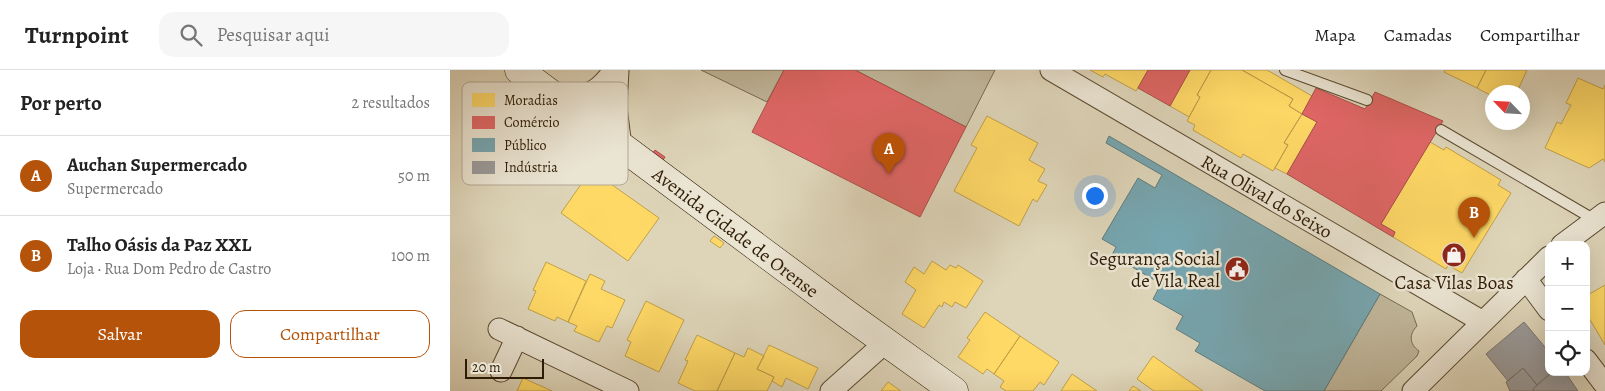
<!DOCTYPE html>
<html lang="pt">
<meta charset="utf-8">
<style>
:root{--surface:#fff;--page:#f6f6f6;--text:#222;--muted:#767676;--line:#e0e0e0;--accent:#b45309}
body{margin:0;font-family:Alegreya,serif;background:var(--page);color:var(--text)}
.controls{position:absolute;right:15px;bottom:15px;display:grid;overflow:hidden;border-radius:10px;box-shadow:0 5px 20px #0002}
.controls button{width:45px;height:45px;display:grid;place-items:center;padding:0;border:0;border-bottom:1px solid var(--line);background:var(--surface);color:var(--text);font:25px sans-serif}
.compass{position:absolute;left:1035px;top:15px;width:45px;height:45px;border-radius:50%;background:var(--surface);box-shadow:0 5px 20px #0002;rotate:295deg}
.scale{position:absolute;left:15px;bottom:12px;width:79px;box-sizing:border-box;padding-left:5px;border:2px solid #2f1c04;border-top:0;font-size:14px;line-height:18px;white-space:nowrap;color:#2f1c04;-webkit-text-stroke:4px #eae4d2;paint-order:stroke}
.you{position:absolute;left:644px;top:125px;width:18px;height:18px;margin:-12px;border:4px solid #fff;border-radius:50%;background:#1a73e8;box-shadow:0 0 0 8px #1a73e833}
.badge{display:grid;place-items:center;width:32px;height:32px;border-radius:50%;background:var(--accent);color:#fff;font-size:16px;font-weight:700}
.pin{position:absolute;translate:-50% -41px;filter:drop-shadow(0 1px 2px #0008)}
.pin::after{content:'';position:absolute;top:26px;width:18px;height:15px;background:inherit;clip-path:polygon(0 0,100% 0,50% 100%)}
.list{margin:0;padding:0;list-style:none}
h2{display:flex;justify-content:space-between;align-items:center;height:65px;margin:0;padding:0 20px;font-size:21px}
h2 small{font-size:16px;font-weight:400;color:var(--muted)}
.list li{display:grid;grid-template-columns:32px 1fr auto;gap:15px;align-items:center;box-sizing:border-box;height:80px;padding:0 20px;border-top:1px solid var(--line)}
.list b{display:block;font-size:19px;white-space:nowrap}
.list p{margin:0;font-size:16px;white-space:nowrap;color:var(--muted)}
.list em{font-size:16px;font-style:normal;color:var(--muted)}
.actions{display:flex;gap:10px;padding:15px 20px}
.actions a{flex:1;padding:11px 0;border:1px solid var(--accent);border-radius:15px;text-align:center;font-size:18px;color:var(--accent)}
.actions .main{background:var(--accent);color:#fff}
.icon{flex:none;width:28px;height:28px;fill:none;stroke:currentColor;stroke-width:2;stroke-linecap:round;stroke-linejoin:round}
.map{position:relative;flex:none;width:1155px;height:321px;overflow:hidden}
header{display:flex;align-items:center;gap:30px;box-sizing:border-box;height:70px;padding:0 25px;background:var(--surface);border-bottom:1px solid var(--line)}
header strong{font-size:24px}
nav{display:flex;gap:28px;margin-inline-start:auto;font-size:18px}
.search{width:350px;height:45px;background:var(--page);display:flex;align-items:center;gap:12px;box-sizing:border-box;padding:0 18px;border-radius:15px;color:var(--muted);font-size:19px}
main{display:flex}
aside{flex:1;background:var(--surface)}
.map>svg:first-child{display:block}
.green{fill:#c0b69a;stroke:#78694f}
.homes{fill:#ffd966;stroke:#c1a049}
.shops{fill:#e06666;stroke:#ab5049}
.public{fill:#76a5af;stroke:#617c7c}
.industry{fill:#999;stroke:#79746c}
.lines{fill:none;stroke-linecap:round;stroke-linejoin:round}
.service-casing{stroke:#5b4a31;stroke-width:12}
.minor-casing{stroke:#5b4a31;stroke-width:23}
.secondary-casing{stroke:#2f1c04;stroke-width:29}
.service{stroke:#eae4d2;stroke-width:10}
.minor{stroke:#eae4d2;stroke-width:21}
.secondary{stroke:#eae4d2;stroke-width:28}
.labels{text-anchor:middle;stroke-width:5;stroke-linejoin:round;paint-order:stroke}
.street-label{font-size:19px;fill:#2f1c04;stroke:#eae4d2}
.poi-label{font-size:19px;fill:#2f1c04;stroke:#eae4d2;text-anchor:end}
.key{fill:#eae4d2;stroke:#b2a894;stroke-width:1}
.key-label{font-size:14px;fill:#2f1c04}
</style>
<header>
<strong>Turnpoint</strong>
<div class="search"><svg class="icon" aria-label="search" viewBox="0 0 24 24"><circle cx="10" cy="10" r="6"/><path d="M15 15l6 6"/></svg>Pesquisar aqui</div>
<nav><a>Mapa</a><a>Camadas</a><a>Compartilhar</a></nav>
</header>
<main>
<aside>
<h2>Por perto<small>2 resultados</small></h2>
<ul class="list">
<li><span class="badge">A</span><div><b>Auchan Supermercado</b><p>Supermercado</p></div><em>50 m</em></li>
<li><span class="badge">B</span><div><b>Talho Oásis da Paz XXL</b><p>Loja · Rua Dom Pedro de Castro</p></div><em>100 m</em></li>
</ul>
<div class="actions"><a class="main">Salvar</a><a>Compartilhar</a></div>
</aside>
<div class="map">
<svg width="1155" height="321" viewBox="0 0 1155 321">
<rect width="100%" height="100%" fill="#ded5b9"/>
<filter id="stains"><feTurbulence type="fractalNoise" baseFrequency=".004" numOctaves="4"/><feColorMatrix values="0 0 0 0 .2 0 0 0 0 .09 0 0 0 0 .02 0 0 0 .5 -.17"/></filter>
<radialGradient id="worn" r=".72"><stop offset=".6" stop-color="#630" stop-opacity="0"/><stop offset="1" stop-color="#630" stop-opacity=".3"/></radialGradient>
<path class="green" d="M251 0H334L317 32Z
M405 0H545L516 57Z
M930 224 962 242 967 256C959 264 959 274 969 281L967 286 931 321H874Z"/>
<path class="homes" d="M640 0H698L686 21 655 4 653 7Z
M740 0H761L747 25 750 27 739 47 720 36Z
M761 0H792L843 29 839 36 852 44 834 73 838 75 823 101 793 84 791 88 743 60 745 55 737 51 750 27 747 25Z
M792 0H817L862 26 852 44 839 36 843 29Z
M995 0H1036L1027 18 994 2Z
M1036 0H1077L1067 22H1042V26L1027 18Z
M1128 8 1153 19 1155 15V92L1153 89 1139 98 1095 78 1107 52 1111 54 1121 35 1116 33Z
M852 44 867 52 837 104 825 98 838 75 834 73Z
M537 46 588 73 579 90 595 99 588 111 597 115 587 132 583 129 569 156 504 121 527 78 521 75Z
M980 72 994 80 996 77 1051 110 1048 115 1061 123 1012 203 998 195 996 199 943 167 945 162 931 154Z
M141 100 209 148 178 191 111 143Z
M264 166 274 173 270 178 260 171Z
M482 191 496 200 500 195 506 198 508 195 533 211 516 238 505 232 502 237 494 232 492 237 489 235 474 258 452 244 466 220 455 212 464 197 474 204Z
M96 192 136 211 118 252 107 247 105 251 78 239 86 221 83 220Z
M140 204 155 211 151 219 175 230 162 258 157 256 149 272 124 261 127 256 118 252Z
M1155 215V275L1136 243 1139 240 1136 235V226Z
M196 231 234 250 209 302 175 286 181 272 177 270Z
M535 242 570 266 544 304 537 299 533 304 508 287 520 270 517 268Z
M247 265 285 283 267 321H245L228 313 238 291 235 290Z
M570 266 609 292 594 315 590 312 583 321H556L550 317 554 311 544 304Z
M319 275 368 298 358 319 336 308 332 317 322 311 324 307 307 299Z
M298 278 314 286 307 299 324 307 317 321H267L285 283 294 287Z
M703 286 753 321H704L687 309Z
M622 304 647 321H611Z
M73 308 102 321H67Z
M438 312 451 321H431Z
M683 316 691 321H679Z"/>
<path class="shops" d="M334 0H405L516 57 470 147 302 62Z
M698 0H740L720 36 688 18Z
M866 18 915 39 925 22 993 51 931 154 945 162 943 167 837 104 867 52 852 44Z
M205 80 215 87 212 92 201 85Z"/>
<path class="public" d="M659 66 930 224 874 321H815L745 281 750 273 726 259 733 246 703 229 711 214 662 185 666 177 652 169 688 108 705 118 712 105 656 73Z"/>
<path class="industry" d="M1074 252 1099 282V302H1102L1087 315 1073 298 1058 311 1036 284Z
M1073 298 1087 315 1083 319 1084 321H1060L1056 312Z
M1102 302H1115L1128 321H1084L1083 319Z"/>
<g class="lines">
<defs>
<path id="service" d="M835 0 917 30
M991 60 1145 150"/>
<path id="minor" d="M168 0 166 37 171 77
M601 0 1033 252
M99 22C131 29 145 28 164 0
M1112 175 1155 143
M1076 209 1099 240
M49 259 178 321
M1136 290 1155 315
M51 301 67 267
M381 321 436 272
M963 321 1099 187"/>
<path id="secondary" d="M69 0 398 245 504 321"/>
</defs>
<use href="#service" class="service-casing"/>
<use href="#minor" class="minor-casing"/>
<use href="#secondary" class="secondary-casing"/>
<use href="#service" class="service"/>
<use href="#minor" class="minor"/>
<use href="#secondary" class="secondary"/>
</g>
<defs>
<symbol id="shop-disc" viewBox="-11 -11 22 22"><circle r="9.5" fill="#8f2418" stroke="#eae4d2"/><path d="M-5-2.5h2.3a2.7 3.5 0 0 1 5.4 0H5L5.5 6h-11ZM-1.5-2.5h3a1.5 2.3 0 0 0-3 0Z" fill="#fff"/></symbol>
<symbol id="civic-disc" viewBox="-11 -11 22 22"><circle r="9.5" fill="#8f2418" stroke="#eae4d2"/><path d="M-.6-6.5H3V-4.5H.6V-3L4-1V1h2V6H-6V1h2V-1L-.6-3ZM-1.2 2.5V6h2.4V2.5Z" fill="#fff"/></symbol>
</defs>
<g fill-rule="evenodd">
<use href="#shop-disc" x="990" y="171" width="28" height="28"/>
<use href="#civic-disc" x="773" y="185" width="28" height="28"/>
</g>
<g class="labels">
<g class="street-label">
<text transform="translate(817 126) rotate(30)" y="7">Rua Olival do Seixo</text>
<text transform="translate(286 162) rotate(37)" y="7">Avenida Cidade de Orense</text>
</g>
<g class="poi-label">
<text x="770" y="195">Segurança Social<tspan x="770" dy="22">de Vila Real</tspan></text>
<text x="1004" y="219" text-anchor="middle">Casa Vilas Boas</text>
</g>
</g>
<rect x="12" y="12" width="166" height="103" rx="8" class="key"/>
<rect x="22" y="23" width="23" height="14" fill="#ffd966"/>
<rect x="22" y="46" width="23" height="13" fill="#e06666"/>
<rect x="22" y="68" width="23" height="14" fill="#76a5af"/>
<rect x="22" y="91" width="23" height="13" fill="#999"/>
<g class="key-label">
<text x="54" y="35">Moradias</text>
<text x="54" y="57">Comércio</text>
<text x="54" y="80">Público</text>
<text x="54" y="102">Indústria</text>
</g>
<rect width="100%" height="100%" filter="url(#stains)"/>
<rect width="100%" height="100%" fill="url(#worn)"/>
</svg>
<div class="controls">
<button>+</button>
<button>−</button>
<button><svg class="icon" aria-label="locate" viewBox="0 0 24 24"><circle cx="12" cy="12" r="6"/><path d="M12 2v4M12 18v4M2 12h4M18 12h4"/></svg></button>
</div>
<svg class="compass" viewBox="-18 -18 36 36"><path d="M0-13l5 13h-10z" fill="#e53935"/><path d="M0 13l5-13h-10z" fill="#767676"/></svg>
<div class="scale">20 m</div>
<div class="you"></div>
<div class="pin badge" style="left:439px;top:104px">A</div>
<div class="pin badge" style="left:1024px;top:168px">B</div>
</div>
</main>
